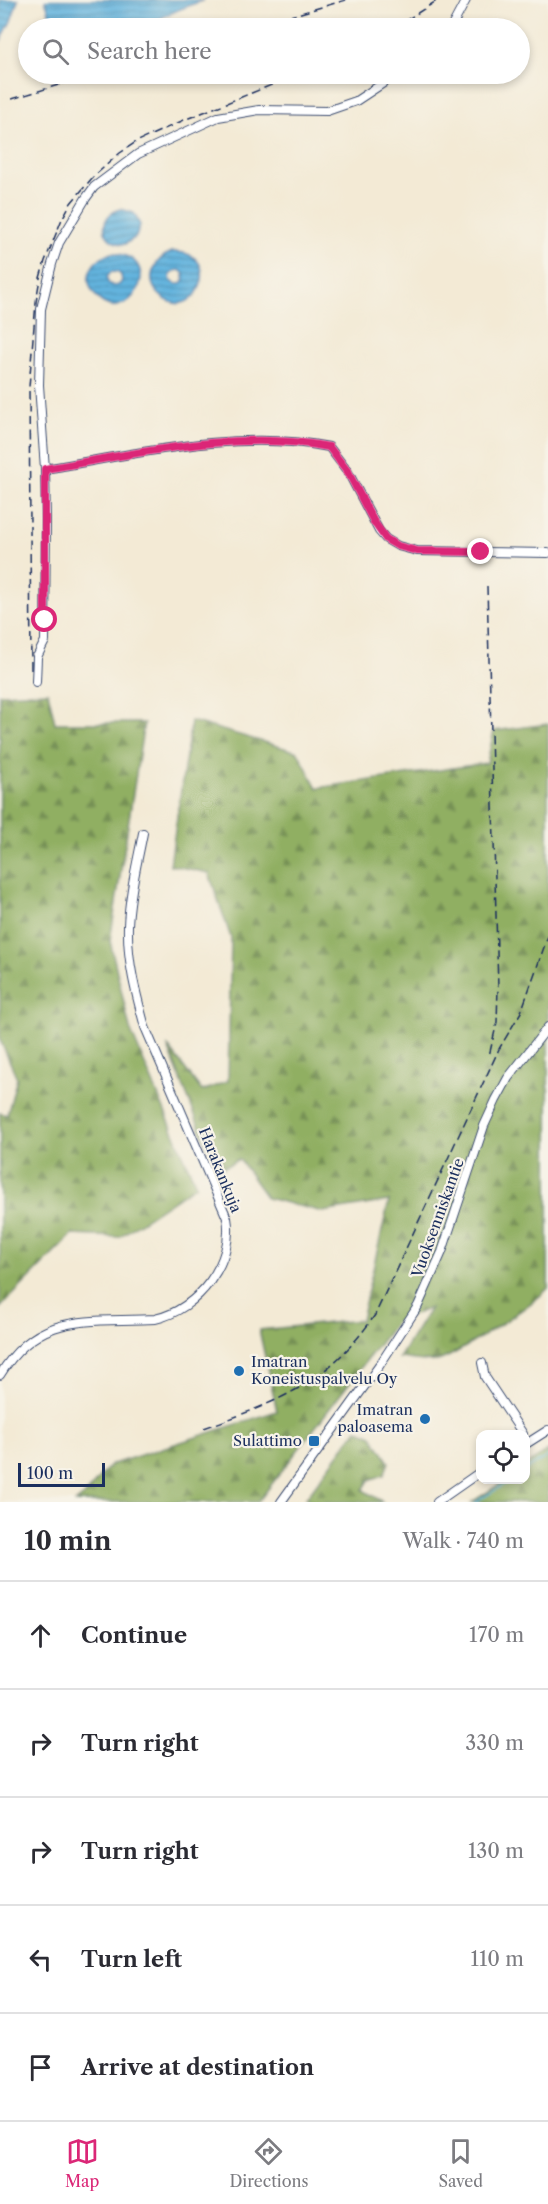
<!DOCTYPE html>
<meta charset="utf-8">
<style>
:root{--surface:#fff;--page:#f2f2f3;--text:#2b2b33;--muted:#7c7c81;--line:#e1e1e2;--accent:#db2777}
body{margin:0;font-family:"Libre Caslon Text",serif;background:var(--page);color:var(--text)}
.controls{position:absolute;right:18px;bottom:18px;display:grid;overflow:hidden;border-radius:12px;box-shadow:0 3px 9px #0003}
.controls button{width:54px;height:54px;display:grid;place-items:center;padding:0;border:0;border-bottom:2px solid var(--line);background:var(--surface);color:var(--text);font:30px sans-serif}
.scale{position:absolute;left:18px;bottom:15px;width:87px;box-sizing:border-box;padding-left:6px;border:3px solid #1b2f5e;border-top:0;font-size:16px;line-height:21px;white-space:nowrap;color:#1b2f5e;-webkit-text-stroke:4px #f7f3e8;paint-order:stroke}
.stop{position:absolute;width:18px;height:18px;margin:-14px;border:4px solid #db2777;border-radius:50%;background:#fff}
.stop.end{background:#db2777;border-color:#fff;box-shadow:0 2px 6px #0008}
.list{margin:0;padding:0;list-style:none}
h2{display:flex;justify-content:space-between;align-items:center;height:78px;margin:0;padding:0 24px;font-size:26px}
h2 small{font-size:20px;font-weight:400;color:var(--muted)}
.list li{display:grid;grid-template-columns:39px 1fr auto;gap:18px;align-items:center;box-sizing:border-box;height:108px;padding:0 24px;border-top:2px solid var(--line)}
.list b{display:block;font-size:22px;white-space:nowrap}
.list em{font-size:20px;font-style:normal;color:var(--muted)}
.icon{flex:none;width:33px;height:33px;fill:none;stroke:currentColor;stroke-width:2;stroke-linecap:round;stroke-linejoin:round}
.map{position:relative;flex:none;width:548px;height:1502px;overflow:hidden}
.search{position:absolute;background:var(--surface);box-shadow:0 3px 9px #0003;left:18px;right:18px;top:18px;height:66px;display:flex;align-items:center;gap:15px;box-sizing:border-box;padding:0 21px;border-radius:33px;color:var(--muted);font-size:22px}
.sheet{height:618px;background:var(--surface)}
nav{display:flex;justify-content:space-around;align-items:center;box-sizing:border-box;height:84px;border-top:2px solid var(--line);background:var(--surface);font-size:16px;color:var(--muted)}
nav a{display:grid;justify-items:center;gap:3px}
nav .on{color:var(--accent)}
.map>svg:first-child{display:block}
.forest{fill:url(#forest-firs);stroke:#566f60;stroke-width:1.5}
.water{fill:url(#water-rules);stroke:#3f729e;stroke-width:1.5;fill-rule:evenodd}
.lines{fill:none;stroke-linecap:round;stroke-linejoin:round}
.stream{stroke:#63b4de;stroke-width:1.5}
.minor-casing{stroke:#3b4b70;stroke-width:10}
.minor{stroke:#fff;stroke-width:8}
.rail{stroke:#1b2f5e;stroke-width:1.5;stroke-dasharray:9 4.5;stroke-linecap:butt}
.route{stroke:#db2777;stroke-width:8}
.poi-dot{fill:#1f6fb2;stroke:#f7f3e8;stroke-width:2}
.labels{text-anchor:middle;stroke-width:4.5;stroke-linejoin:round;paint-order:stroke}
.street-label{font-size:15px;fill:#1b2f5e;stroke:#f7f3e8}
.poi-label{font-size:15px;fill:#1b2f5e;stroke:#f7f3e8;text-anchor:end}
</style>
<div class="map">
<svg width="548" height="1502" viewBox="0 0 548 1502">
<defs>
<pattern id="forest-firs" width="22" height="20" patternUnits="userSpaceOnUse" patternTransform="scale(1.5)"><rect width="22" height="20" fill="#90af62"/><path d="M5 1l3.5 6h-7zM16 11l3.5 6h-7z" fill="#758f54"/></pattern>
<pattern id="water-rules" width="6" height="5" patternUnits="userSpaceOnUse" patternTransform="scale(1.5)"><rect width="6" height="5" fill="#63b4de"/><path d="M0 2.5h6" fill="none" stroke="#5193b7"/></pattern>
</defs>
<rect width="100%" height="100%" fill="#f7f3e8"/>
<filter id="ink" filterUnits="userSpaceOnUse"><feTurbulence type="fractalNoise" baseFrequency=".0167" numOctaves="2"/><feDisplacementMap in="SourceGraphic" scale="12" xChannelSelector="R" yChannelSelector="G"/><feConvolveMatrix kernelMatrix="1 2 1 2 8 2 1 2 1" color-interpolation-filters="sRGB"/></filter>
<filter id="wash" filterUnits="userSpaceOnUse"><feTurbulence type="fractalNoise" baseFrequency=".008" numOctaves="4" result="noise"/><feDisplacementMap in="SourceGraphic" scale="24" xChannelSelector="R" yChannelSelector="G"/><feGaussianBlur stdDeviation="1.35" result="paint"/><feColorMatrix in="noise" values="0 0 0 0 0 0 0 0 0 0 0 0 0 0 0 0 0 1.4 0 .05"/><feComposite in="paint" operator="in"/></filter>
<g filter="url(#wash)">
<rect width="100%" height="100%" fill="#f3ead5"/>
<path class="forest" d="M48 692 55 723H144L110 941 130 1029 196 1185 119 1237 72 1235 0 1308V1113L7 1115 17 1078 0 1040V694Z
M191 721 298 752 317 788 487 763 494 731 548 724V1288C538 1301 450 1360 436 1361 424 1362 411 1359 399 1358L430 1308 396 1322 258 1502H76L84 1496 110 1465 277 1411 259 1330 361 1320 389 1201 323 1212 267 1198 239 1159 217 1171 167 1045 202 1091 228 1081 231 938 209 873 170 865Z
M357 1429 372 1436 389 1462 384 1475 369 1480 363 1490 383 1502H314L306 1498Z
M548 1450V1502H472L506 1480H526V1466Z"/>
<path class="water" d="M0 0H18L11 21 0 42Z
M45 0H204L178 10 146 25 116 28 100 24 82 28H52L48 8Z
M121 209 134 213 140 225 136 237 125 244C100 244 97 215 121 209Z
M172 252C227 250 197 327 161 296 143 281 154 259 172 252ZM180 270 184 274V280L181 284H176L171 281 170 276 174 271Z
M112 253C172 258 124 334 95 295 81 277 93 258 112 253ZM111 272H117L121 275 122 281 119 285 113 286 108 283 107 277Z"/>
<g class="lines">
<path class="stream" d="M526 1470 548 1456
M476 1502 511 1480"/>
</g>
</g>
<g filter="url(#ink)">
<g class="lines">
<defs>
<path id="minor" d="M451 28 466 0
M45 469 39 385 41 309 52 264 59 243 86 198 94 187 138 154 218 117 259 110 327 111 356 101 397 74
M36 682 37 657 45 641 46 519 45 469C136 454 237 429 329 447L348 472 379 531 386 539 398 546 417 551 548 553
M482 1363 485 1377 523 1434
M0 1375C39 1310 90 1323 155 1319 198 1310 235 1261 227 1218L145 1027C136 994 127 961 128 926 129 895 137 864 143 833
M526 1444 548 1430
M281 1502 379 1366 418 1306 442 1252 484 1126 496 1100 508 1078 548 1027
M437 1502 480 1472"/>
</defs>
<use href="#minor" class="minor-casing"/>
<use href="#minor" class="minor"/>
<path class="rail" d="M248 28 346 0
M394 28 438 0
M12 99 95 74
M487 586 498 988 497 1022 489 1056
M31 670 29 387 36 302 40 278 45 261 62 219 71 203 93 177 120 153 136 142 184 120 299 74
M204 1428C280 1401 327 1384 375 1315L499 1049 521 1012 548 936"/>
</g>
</g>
<g class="lines" filter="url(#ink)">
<path class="route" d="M45 620V469C136 454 237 429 329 447L348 472 374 522 386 539 398 546 417 551 481 552"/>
</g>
<g class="poi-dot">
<circle cx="239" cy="1371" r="6"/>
<circle cx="425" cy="1419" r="6"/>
<rect x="308" y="1435" width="12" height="12" rx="3"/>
</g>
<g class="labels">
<g class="street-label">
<text transform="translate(220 1170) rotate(68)" y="5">Harakankuja</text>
<text transform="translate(438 1218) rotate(-70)" y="5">Vuoksenniskantie</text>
</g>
<g class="poi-label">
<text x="251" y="1367" text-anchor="start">Imatran<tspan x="251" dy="17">Koneistuspalvelu Oy</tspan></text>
<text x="413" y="1415">Imatran<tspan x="413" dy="17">paloasema</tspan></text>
<text x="302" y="1446">Sulattimo</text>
</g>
</g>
</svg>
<div class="controls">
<button><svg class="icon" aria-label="locate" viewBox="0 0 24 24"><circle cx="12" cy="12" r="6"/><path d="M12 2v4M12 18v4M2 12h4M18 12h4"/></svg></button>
</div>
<div class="scale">100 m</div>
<div class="stop" style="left:45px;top:620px"></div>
<div class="stop end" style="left:481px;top:552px"></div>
<div class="search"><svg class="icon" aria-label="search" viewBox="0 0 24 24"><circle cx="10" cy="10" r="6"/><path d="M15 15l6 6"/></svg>Search here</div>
</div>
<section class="sheet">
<h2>10 min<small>Walk · 740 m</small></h2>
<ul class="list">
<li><svg class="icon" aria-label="ahead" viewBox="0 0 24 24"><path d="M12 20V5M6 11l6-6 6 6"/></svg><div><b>Continue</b></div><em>170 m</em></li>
<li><svg class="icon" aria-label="right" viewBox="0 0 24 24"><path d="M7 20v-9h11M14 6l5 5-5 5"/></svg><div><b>Turn right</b></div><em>330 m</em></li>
<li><svg class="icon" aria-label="right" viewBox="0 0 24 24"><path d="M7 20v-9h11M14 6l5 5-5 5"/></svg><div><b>Turn right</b></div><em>130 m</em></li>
<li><svg class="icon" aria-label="left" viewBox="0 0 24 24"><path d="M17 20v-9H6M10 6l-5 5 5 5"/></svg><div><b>Turn left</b></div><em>110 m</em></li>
<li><svg class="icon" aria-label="arrive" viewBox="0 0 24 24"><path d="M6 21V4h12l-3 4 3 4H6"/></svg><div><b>Arrive at destination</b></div></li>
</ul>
</section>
<nav>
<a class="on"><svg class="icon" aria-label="map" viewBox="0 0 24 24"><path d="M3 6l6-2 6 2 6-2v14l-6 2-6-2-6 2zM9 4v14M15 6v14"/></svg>Map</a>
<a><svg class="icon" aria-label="directions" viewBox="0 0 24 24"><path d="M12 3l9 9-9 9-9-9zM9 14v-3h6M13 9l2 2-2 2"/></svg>Directions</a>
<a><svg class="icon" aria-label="saved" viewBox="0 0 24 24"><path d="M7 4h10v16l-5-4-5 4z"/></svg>Saved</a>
</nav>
